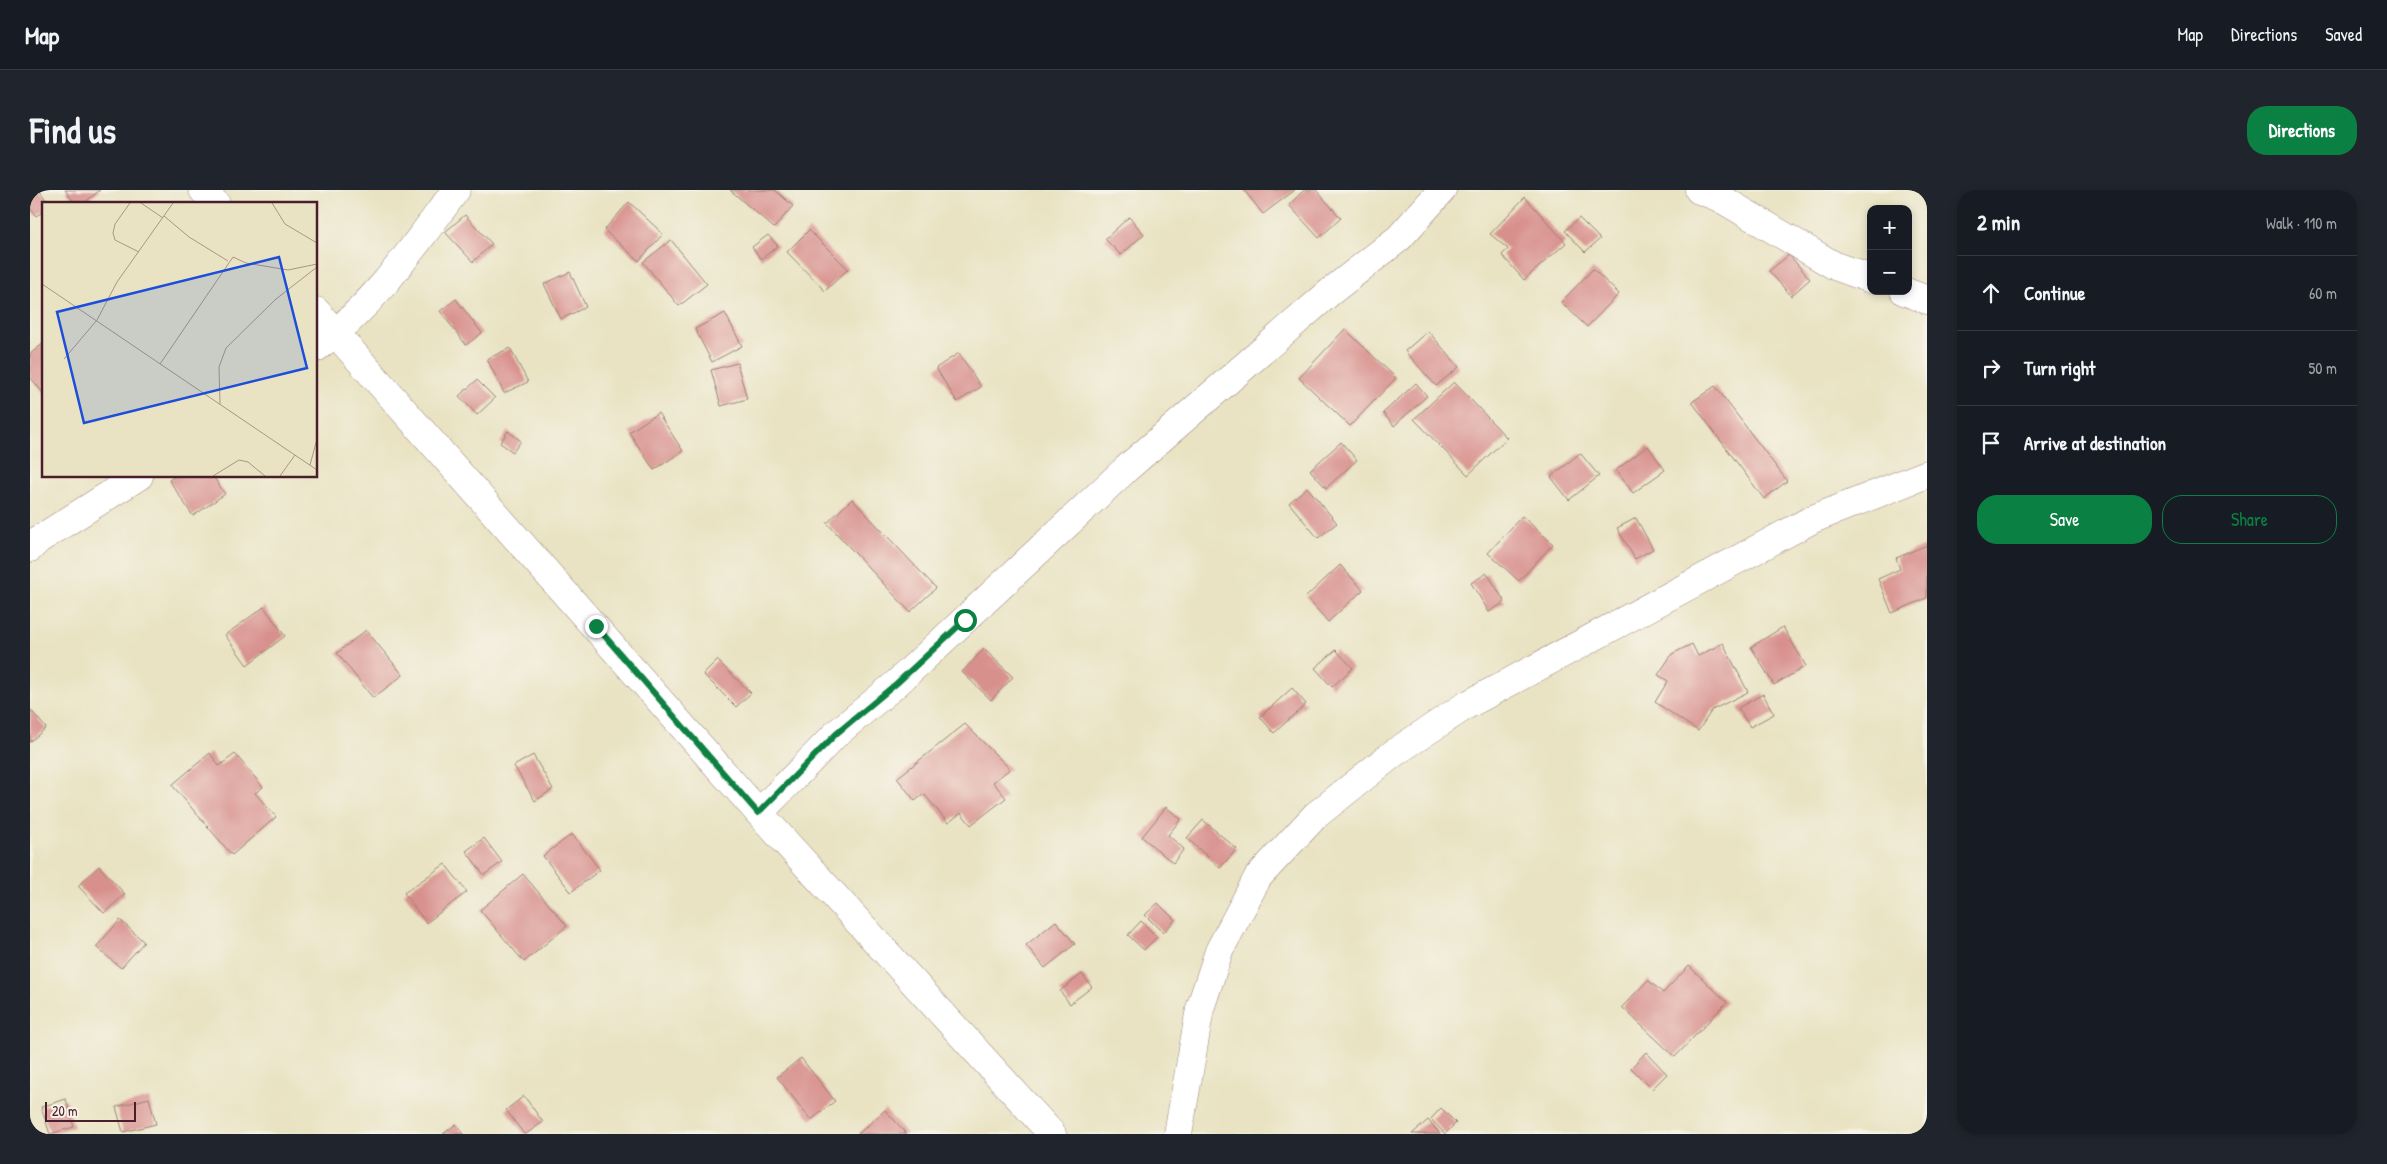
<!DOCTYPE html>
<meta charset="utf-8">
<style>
:root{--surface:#171b24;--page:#20242c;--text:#f1f3f6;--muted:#9ea1a6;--line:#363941;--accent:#0b8043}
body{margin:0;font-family:"Patrick Hand",sans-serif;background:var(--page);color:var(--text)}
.controls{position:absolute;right:15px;top:15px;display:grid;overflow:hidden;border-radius:10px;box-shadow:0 2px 8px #0003}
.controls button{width:45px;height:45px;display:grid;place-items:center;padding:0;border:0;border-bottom:1px solid var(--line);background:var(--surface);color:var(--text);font:25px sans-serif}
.scale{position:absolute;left:15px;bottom:12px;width:91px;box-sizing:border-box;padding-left:5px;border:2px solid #4a1f2b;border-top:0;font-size:14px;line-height:18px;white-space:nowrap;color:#4a1f2b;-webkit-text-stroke:4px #f7f3e8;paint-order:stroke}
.stop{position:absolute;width:15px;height:15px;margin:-11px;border:4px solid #0b8043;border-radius:50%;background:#fff}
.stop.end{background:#0b8043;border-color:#fff;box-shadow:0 1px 5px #0008}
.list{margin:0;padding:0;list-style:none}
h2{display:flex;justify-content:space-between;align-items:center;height:65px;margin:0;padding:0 20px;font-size:21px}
h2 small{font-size:16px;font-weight:400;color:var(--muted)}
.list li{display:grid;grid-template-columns:32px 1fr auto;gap:15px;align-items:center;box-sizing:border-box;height:75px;padding:0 20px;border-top:1px solid var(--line)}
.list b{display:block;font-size:19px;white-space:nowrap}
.list em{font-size:16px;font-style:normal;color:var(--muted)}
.actions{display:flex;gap:10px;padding:15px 20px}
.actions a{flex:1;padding:11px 0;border:1px solid var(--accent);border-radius:20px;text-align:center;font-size:18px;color:var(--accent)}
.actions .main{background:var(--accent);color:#fff}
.icon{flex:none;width:28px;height:28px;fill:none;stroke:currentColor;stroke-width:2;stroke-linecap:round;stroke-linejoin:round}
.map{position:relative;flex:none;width:1897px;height:944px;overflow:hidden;border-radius:20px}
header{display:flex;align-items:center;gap:30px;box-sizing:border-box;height:70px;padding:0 25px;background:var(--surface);border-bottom:1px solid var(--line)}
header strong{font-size:24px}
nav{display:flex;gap:28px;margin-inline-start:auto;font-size:18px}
.intro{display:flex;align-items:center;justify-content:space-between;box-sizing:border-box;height:120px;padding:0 30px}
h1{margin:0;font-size:35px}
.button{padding:12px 22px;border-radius:20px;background:var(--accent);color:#fff;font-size:18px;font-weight:700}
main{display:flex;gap:30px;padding:0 30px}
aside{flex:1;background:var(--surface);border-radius:20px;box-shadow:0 2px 8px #0003}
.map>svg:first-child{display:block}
.building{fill:#d8908d}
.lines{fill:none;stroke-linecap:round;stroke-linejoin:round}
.minor-casing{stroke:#9a8177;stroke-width:29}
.major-casing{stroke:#9a8177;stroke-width:29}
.minor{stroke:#fff;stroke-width:28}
.major{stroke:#fff;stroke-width:28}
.route{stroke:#0b8043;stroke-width:6}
.inset-road{fill:none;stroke:#a99586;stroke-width:1}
.view{fill:#1d4ed8;fill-opacity:0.15;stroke:#1d4ed8;stroke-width:2.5}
.inset-edge{fill:none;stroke:#4a1f2b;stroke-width:2.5}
</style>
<header>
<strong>Map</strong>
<nav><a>Map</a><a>Directions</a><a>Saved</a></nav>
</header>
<div class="intro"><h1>Find us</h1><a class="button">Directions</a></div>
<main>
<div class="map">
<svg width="1897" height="944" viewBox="0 0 1897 944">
<rect width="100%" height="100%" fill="#f7f3e8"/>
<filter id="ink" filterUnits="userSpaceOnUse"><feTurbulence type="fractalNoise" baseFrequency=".02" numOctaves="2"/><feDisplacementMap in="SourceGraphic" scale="10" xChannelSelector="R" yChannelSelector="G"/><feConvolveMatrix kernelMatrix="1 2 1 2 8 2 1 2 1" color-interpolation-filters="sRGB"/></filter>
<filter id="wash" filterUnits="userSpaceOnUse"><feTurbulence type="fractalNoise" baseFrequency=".0096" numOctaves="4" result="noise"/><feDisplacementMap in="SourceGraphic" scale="20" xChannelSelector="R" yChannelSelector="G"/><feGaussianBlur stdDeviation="1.12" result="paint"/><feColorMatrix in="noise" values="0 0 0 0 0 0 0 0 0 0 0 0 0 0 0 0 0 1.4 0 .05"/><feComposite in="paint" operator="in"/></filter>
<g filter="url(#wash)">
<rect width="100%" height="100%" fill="#e9e3c3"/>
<g id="blocks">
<path class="building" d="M4 0H9L19 14H14V21L6 26 0 18V3Z
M35 0H70L53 14H46Z
M700 0H745L763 16 744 38Z
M1214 0H1265L1233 24Z
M1274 0H1286L1311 28 1289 48 1259 15Z
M1495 7 1536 53 1494 90 1472 65 1478 59 1460 44Z
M599 12 633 44 609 71 574 40Z
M435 25 462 54 443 72 415 42Z
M1099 27 1114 44 1091 65 1075 49Z
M1549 28 1570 49 1555 62 1535 41Z
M779 40 818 79 795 101 757 62Z
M738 45 748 56 731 69 722 57Z
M641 50 677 94 649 116 613 72Z
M1759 65 1780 89 1761 106 1739 81Z
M1563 79 1589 104 1557 137 1531 112Z
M540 82 556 117 531 129 514 94Z
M426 109 452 143 436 155 410 121Z
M695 123 712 156 682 172 665 139Z
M1315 139 1366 188 1320 236 1269 188Z
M1398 141 1429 177 1406 196 1375 161Z
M14 153V204L0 187V164Z
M480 158 498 192 474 203 457 169Z
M929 163 951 197 927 212 906 178Z
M707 173 717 209 691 216 681 180Z
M447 190 465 208 447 225 429 206Z
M1424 192 1477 248 1438 285 1384 229Z
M1386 193 1397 206 1364 236 1353 223Z
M1685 196 1757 291 1734 309 1662 212Z
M628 223 653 261 624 280 599 242Z
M478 241 491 251 483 262 470 253Z
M1311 252 1327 270 1296 298 1280 280Z
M1618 256 1635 280 1603 303 1586 280Z
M1550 263 1569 286 1539 310 1521 287Z
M145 286H183L195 304 163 326 139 290Z
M1277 297 1307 333 1288 348 1259 313Z
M822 309 906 398 880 422 797 333Z
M1492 326 1523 354 1489 391 1458 363Z
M1606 328 1623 359 1605 369 1587 338Z
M1897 355V408L1862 423 1848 389 1870 379 1866 368Z
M1310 375 1333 400 1298 432 1276 407Z
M1457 383 1475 412 1459 422 1441 393Z
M234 417 255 446 217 475 195 445Z
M1753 437 1776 476 1744 495 1721 457Z
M336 440 373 485 343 508 307 463Z
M1693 453 1718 502 1682 520 1668 541 1625 512 1638 491 1628 485 1642 464 1662 454 1668 466Z
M954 459 983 487 961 510 932 482Z
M1306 460 1323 478 1302 497 1285 478Z
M687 470 721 503 706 517 673 484Z
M1262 498 1276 514 1244 543 1230 527Z
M1733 504 1744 524 1720 537 1708 518Z
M0 519 16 538 0 552Z
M935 534 980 579 963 592 976 608 941 635 931 623 918 633 894 604 885 611 867 588Z
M180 563 189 576 205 564 233 597 225 603 246 627 202 665 142 595Z
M503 565 523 599 505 611 484 576Z
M1136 617 1151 629 1138 645 1154 659 1143 673 1112 647Z
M1173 630 1207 659 1190 678 1157 648Z
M542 644 570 680 541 702 513 666Z
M454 648 472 672 454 685 436 661Z
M415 674 437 702 396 733 374 703Z
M69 676 95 704 74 723 48 696Z
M493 684 537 736 494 772 450 720Z
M1128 713 1145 730 1133 743 1115 725Z
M90 730 114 752 91 778 66 757Z
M1026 731 1045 754 1015 778 996 755Z
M1111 731 1127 747 1114 760 1098 745Z
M1659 776 1697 812 1645 867 1592 817 1618 790 1633 803Z
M1052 784 1062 797 1040 814 1030 801Z
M1616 862 1637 884 1622 899 1601 878Z
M771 868 805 911 781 930 747 887Z
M494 906 513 932 496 944H494L476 920Z
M119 908 126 934 93 942 86 917Z
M36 909 44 937 20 944 11 917Z
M1411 918 1426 933 1415 944 1401 929Z
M855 920 877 944H828Z
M1398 930 1410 944H1382Z
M426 934 434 944H413Z"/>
</g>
</g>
<g filter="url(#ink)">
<use href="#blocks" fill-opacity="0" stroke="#9a8177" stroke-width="1"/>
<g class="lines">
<defs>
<path id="minor" d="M1669 0 1690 8 1805 76 1841 89
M1874 101 1897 110
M286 158C344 116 384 56 426 0
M0 358 8 350 109 286
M729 623 806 544 867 493 1096 279 1299 103 1369 48 1412 0
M1148 944 1170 819 1189 761 1228 687 1285 626 1364 563 1435 516 1783 329 1897 284"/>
<path id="major" d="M173 0 186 14
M286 121 729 623 1022 944"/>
</defs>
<use href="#minor" class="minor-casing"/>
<use href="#major" class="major-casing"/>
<use href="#minor" class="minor"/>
<use href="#major" class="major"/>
</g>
</g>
<g class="lines" filter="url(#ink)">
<path class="route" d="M566 436 728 623 806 544 867 493 935 430"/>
</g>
<g transform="translate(12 12)">
<rect width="275" height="275" fill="#e9e3c3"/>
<path class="inset-road" d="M88 1 73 22 71 31 73 38 97 50M99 1 121 16M230 1 243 22 275 41M122 14 147 35 186 59M0 82 275 268M22 157 55 118 75 80 131 1M118 162 191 55 204 61 246 68 275 62M178 202 177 165 184 146 234 97 275 65M268 263 275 237M171 274 197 258 206 260 223 274M238 274 253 253"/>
<path class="view" d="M237 55 265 166 42 221 15 110Z"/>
<rect width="275" height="275" class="inset-edge"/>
</g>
</svg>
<div class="controls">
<button>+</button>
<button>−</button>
</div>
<div class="scale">20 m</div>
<div class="stop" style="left:935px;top:430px"></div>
<div class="stop end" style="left:566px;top:436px"></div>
</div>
<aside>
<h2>2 min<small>Walk · 110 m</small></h2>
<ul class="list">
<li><svg class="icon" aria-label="ahead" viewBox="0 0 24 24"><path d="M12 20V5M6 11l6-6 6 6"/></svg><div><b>Continue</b></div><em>60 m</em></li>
<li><svg class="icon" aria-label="right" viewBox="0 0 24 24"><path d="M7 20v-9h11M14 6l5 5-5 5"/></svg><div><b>Turn right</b></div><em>50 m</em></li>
<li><svg class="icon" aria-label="arrive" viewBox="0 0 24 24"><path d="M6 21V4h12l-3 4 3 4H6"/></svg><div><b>Arrive at destination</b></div></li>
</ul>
<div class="actions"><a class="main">Save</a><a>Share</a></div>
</aside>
</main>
